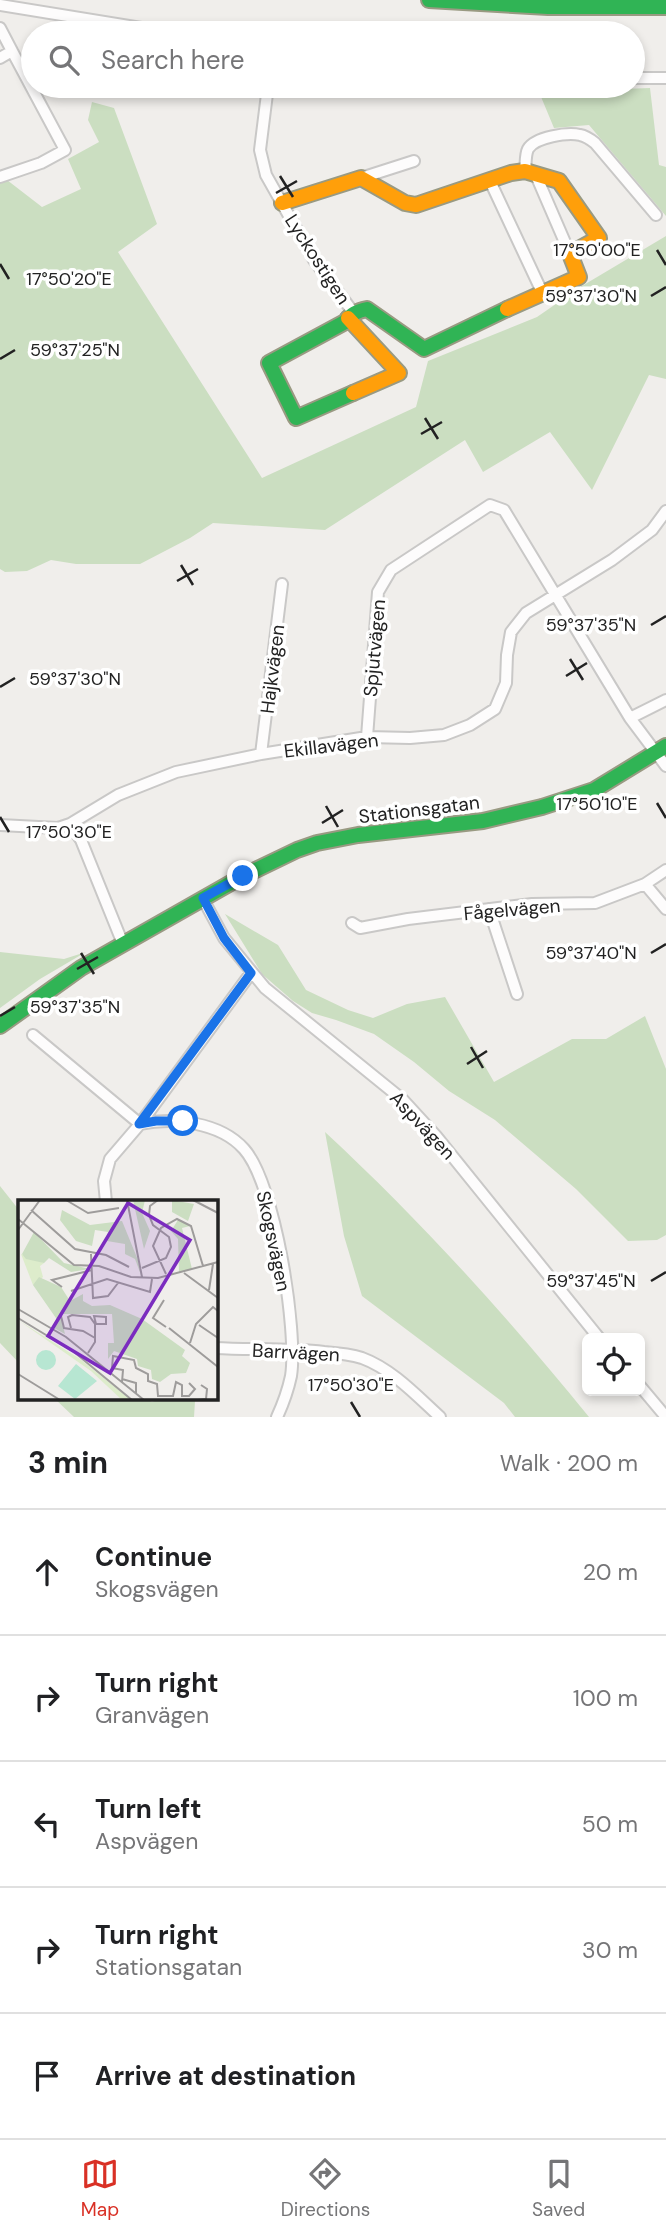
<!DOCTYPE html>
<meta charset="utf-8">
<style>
:root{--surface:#fff;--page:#f2f2f2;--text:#202124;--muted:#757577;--line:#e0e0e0;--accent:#d93025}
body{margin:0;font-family:"DM Sans",sans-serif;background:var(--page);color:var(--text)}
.controls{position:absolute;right:21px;bottom:21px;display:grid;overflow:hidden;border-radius:10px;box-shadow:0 4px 10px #0003}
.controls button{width:63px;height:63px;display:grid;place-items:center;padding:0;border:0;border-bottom:2px solid var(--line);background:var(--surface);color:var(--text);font:35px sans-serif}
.stop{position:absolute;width:21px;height:21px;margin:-16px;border:5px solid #1a73e8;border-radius:50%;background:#fff}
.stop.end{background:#1a73e8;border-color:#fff;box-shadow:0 2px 7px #0008}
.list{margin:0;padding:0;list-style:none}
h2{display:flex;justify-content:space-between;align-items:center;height:91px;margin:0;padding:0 28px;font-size:30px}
h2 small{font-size:23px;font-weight:400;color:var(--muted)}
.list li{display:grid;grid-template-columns:46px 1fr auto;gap:21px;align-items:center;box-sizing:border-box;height:126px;padding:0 28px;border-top:2px solid var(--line)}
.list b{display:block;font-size:26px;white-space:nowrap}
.list p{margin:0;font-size:23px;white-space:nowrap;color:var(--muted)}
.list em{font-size:23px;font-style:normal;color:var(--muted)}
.icon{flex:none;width:38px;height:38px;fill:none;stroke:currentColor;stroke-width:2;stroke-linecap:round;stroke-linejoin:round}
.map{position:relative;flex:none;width:666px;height:1417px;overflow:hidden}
.search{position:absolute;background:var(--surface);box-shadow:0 4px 10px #0003;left:21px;right:21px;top:21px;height:77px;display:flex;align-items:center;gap:18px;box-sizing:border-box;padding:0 24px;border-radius:38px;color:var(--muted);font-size:26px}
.sheet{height:721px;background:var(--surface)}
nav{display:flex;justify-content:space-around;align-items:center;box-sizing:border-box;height:98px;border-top:2px solid var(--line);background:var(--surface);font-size:19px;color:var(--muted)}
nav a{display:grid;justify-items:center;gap:4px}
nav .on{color:var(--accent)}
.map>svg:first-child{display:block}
.forest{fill:#cbdec1}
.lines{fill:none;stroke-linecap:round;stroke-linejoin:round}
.street-casing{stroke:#c9c8c7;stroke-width:14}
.fast-casing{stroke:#999a82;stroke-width:18}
.slow-casing{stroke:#999a82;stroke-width:18}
.street{stroke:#fdfcfc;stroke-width:10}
.fast{stroke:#30b455;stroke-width:14}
.slow{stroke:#ff9f0a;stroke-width:14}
.route{stroke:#1a73e8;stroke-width:9}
.ticks{fill:none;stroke:#222;stroke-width:2.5}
.labels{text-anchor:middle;stroke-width:7;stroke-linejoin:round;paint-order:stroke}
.street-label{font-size:19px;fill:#222;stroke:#fff}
.inset-road{fill:none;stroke:#9e9c9b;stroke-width:2}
.view{fill:#7b2cbf;fill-opacity:0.15;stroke:#7b2cbf;stroke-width:3.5}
.inset-edge{fill:none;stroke:#222;stroke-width:3.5}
.ticks-label{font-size:18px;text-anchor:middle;fill:#222;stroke:#fff;stroke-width:7;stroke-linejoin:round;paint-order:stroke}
</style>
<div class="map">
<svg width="666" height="1417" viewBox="0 0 666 1417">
<rect width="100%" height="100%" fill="#f0eeeb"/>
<path class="forest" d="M650 88 659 165 666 167V216L589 125 554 128 539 92Z
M92 102 114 108 157 224 118 252 262 478 416 407 428 361 537 317 582 286 666 236V379L649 375 592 490 550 432 483 472 465 440 325 530 213 523 190 538 140 564H76L51 560 27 571 5 572 0 569V182L7 180 42 207 81 189 68 159 99 142 88 120Z
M225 914 278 945 306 990 348 1010 373 1018 407 1004 445 997 494 1082 572 1039H606L645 1016 666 1069V1235L657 1240 628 1241 576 1189 495 1120 449 1091 414 1062 374 1034 336 1020 312 1013 293 1001 262 974Z
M0 952 64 959 86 952 40 979 0 1008Z
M325 1132C420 1220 508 1317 589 1417H515L504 1403 362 1296 344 1236Z
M0 1186 19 1210V1363L0 1343Z
M54 1398H144L152 1402C164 1397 183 1394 195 1401L194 1417H74Z"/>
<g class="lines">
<defs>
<path id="street" d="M0 5 172 33
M0 28 12 51 0 58
M633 78H666
M268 86 260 150 266 175 314 260 353 312
M525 171C526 164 525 155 528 149 535 137 568 132 580 135 586 136 590 139 595 143L656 215
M535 173 570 254
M0 177 41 163 65 150 12 51
M361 178 414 161
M490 181 542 292
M630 718 666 700
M367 737 378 592 391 570 490 505 504 510 630 718 666 766
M261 754 282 584
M0 825 58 828 70 824
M645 884 666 909
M203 899 224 938 265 988 403 1100 436 1136 599 1338
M489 909 517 994
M352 923 360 928 408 919 532 904 595 903 645 884 666 870
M123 944 81 840 70 824 118 795 176 772 261 754 367 737 410 738 444 735 470 725 495 709 506 683 507 655 511 632 526 613 612 560 652 530 666 511
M33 1035 140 1124C173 1117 220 1122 244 1149 275 1183 298 1331 291 1376 288 1390 283 1404 277 1417
M106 1202 104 1181 110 1159 140 1124 251 973
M215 1348C252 1350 288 1348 324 1352 337 1353 350 1354 362 1358 392 1369 417 1396 440 1417
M640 1386 666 1417"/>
<path id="fast" d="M429 0 548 7H666
M353 393 296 418 269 363 345 322C351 314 357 311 367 309L424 349 507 309
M0 1026 81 968 243 876 297 850 317 843 358 835 483 821 542 807 594 790 666 746"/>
<path id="slow" d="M282 203 361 178 405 203 416 205 511 173 525 171 559 181 599 238 570 254 579 277 507 309
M348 318 399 373 353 393"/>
</defs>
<use href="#street" class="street-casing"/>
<use href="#fast" class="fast-casing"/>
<use href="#slow" class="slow-casing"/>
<use href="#street" class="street"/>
<use href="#fast" class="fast"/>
<use href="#slow" class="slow"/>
</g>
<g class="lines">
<path class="route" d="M183 1121H156L139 1124 251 973 224 938 203 898 243 876"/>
</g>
<path class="ticks" d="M280 176 293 197M276 193 297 181M657 250 666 265M0 264 9 279M651 296 666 287M0 359 15 350M425 418 438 439M421 434 442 422M181 565 193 585M177 581 198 569M651 625 666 616M570 659 583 680M566 676 587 663M0 687 15 678M657 803 666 818M326 806 338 827M0 817 9 832M322 823 343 810M81 953 94 974M651 953 666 944M77 969 98 957M0 1016 15 1007M471 1047 483 1068M467 1064 487 1051M651 1281 666 1272M351 1402 360 1417"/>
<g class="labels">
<g class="street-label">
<text transform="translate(318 259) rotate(57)" y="7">Lyckostigen</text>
<text transform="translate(374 648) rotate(-85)" y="7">Spjutvägen</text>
<text transform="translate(272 669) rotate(-83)" y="7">Hajkvägen</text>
<text transform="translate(331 745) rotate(-7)" y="7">Ekillavägen</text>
<text transform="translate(419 809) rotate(-7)" y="7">Stationsgatan</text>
<text transform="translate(512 909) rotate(-5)" y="7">Fågelvägen</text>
<text transform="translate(423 1125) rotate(47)" y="7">Aspvägen</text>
<text transform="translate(274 1241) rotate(78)" y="7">Skogsvägen</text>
<text transform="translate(296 1352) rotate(3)" y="7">Barrvägen</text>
</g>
</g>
<g transform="translate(18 1200)">
<rect width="200" height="200" fill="#f0eeeb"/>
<path d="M3 54 26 63 22 66 25 77 15 85ZM0 120 62 159 112 199H103L73 171Z" fill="#ddeccb"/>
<path d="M115 0H127L124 13 132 31 126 49ZM154 0 176 4 170 21 154 12ZM44 10 72 25 104 21 120 60 123 75 117 59 107 54V44L89 41 90 32 77 30 74 46 58 41 42 20ZM160 20 172 26 164 28 174 69 161 73 160 39 153 31ZM16 32 46 63 72 69 53 72 31 58 26 63 8 59 4 54ZM21 77 43 87 52 101 65 94V101L74 106 92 105 124 119 167 150 164 156 172 163 168 173 153 174 142 182 134 179 133 170 120 166 119 159 96 151 90 159V143H96L94 114H42L47 134 36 128 40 121 15 85Z" fill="#cbdec1"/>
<path d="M18 160a10 10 0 1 1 20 0a10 10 0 1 1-20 0ZM58 164 79 181 57 199 40 186Z" fill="#b7e6d2"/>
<path class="inset-road" d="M48 0 70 13 101 8M109 0 124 77M175 0 200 13M13 10 57 49 88 55 111 67M0 19 56 65 81 66 113 77 140 78 200 62M0 30 22 0M73 54 75 98 90 96 100 83M124 68 148 58 153 47 151 37 135 25 131 15 132 6 140 0M166 73 200 98M148 74 135 46 143 28 159 19 173 26 185 66M44 87 34 80 74 70M191 90 195 64M53 91 89 79 132 92 134 79M146 100 135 118 148 127M0 109 48 137 126 200M43 116 46 128 65 131 77 138M0 118 56 152 114 200M77 124H88V117L76 116 78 124M181 125 200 138M53 128 50 117 54 115 72 117 77 124M151 128 200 167M172 143 178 124 195 107 200 111M70 153 77 142V124M94 168 95 156 116 160 118 168 130 174V181L139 184 140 196H155L158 182 164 185V196H171L177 189 171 183M94 168 105 170 104 182M0 174 42 200M104 179 118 183V193M180 200 188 199 189 189 183 185"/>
<path class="view" d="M110 3 172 40 92 173 30 136Z"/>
<rect width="200" height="200" class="inset-edge"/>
</g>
<g class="ticks-label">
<text x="597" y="256">17°50'00"E</text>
<text x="69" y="285">17°50'20"E</text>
<text x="591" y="302">59°37'30"N</text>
<text x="75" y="356">59°37'25"N</text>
<text x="591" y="631">59°37'35"N</text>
<text x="75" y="685">59°37'30"N</text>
<text x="597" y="810">17°50'10"E</text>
<text x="69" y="838">17°50'30"E</text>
<text x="591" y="959">59°37'40"N</text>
<text x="75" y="1013">59°37'35"N</text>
<text x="591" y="1287">59°37'45"N</text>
<text x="351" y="1391">17°50'30"E</text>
</g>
</svg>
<div class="controls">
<button><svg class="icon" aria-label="locate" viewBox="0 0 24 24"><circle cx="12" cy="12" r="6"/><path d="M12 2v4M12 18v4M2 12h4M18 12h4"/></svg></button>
</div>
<div class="stop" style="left:183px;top:1121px"></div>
<div class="stop end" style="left:243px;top:876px"></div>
<div class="search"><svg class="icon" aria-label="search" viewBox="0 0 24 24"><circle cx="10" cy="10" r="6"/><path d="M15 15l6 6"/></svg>Search here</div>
</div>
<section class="sheet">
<h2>3 min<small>Walk · 200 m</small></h2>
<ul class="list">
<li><svg class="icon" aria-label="ahead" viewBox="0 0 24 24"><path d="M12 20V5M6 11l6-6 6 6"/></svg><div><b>Continue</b><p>Skogsvägen</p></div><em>20 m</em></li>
<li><svg class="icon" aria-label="right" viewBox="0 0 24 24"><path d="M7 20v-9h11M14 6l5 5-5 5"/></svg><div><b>Turn right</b><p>Granvägen</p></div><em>100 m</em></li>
<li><svg class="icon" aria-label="left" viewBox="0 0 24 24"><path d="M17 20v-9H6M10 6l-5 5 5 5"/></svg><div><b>Turn left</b><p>Aspvägen</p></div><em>50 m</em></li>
<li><svg class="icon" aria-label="right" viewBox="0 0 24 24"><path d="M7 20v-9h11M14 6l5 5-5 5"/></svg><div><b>Turn right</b><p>Stationsgatan</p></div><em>30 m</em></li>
<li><svg class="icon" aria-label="arrive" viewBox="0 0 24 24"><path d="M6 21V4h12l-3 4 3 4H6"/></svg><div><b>Arrive at destination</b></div></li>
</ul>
</section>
<nav>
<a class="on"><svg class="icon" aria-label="map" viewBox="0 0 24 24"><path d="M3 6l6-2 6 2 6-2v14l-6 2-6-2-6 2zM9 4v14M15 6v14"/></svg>Map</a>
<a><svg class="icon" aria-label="directions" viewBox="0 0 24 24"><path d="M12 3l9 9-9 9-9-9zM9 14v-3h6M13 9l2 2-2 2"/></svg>Directions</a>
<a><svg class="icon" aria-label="saved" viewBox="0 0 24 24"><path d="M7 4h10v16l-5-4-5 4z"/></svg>Saved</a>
</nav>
